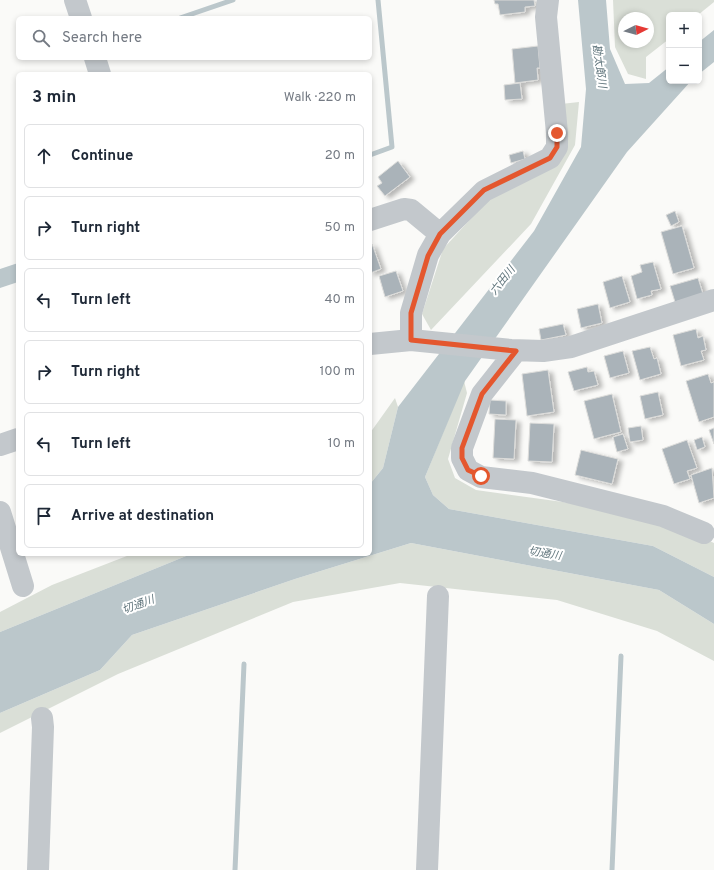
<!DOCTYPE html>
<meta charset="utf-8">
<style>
:root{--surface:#fff;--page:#f6f6f7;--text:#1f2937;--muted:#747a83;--line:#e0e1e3}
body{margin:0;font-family:Overpass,"Noto Sans JP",sans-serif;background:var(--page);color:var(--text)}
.controls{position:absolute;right:12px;top:12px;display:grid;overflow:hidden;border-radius:6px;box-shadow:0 2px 6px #0003}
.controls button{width:36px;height:36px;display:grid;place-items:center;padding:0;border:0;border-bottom:1px solid var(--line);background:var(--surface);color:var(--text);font:20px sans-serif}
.compass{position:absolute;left:618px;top:12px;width:36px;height:36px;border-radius:50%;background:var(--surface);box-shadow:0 2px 6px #0003;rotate:84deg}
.stop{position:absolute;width:12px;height:12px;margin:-9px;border:3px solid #e4572e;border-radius:50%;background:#fff}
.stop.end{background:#e4572e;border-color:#fff;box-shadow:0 1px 4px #0008}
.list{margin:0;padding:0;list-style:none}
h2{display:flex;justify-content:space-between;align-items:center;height:52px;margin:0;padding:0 16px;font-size:17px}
h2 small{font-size:13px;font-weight:400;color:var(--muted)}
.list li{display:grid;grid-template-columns:26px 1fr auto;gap:12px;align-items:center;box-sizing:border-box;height:64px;margin:0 8px 8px;padding:0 8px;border:1px solid var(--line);border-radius:6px}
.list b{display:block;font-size:15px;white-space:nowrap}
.list em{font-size:13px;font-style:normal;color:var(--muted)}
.icon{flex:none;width:22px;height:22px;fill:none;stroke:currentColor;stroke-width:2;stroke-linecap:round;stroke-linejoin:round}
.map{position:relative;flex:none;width:714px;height:870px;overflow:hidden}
.search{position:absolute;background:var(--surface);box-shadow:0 2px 6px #0003;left:16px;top:16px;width:356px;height:44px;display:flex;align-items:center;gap:10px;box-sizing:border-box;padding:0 14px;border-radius:6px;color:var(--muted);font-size:15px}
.panel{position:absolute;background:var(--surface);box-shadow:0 2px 6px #0003;left:16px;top:72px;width:356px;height:484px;border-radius:6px}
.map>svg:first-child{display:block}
.green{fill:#dadfd7;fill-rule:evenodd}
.water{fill:#bbc7cb}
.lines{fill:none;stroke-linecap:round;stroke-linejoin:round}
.stream{stroke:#bbc7cb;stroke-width:5}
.building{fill:#aab3b9;stroke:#dcdcda;filter:url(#shadow)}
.minor{stroke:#c3c8cc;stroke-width:22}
.route{stroke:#e4572e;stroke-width:5}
.labels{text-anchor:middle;stroke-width:4;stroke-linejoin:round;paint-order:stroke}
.water-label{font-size:11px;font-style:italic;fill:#60757c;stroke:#fff}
</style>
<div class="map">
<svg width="714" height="870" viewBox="0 0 714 870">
<defs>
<filter id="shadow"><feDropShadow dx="4.5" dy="2.5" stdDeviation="2" flood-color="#0004"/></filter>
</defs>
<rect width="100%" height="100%" fill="#fafaf8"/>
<path class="green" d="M613 0H714V2L698 15H669V39L646 57V79L628 74 615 47ZM624 18H648V42H624Z
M579 102 575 145 531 224 431 330 422 314 443 249 487 201 558 161 561 104Z
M464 381 467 393 448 459 455 478 476 490 563 502 662 520 714 543V577L653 546 449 509 433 495 425 477Z
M395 398 398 407 383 468 370 484V433Z
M411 543 659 590 714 624V661L657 631 557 600 400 583 293 602 118 674 0 733V713L100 670 132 635 295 579Z
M132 554H191L0 632V612L52 585Z"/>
<path class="water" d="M578 0H606L610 49 625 84 649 83 669 67V81H691L627 152 465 381 425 477 433 495 449 509 653 546 714 577V624L659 590 411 543 295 579 132 635 100 670 0 713V632L191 554H370V484L383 468 398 407 534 231 581 147 586 89Z
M714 30V62L699 74V42Z
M18 263V282L0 288V269Z"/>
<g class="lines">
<path class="stream" d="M180 18 233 0
M370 155 392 147 378 0
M235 870 244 664
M612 870 621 656"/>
</g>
<path class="building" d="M494 0H534L535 6 525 7V12L500 15 498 4H495Z
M538 46 540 68H537L538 80 515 83 512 49Z
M520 83 522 99 505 100 504 85Z
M523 151 525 159 511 163 509 155Z
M398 161 410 177 385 196 377 186 382 183 378 177Z
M675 211 679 222 671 226 666 215Z
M682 226 694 268 673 274 661 232Z
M372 244 381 269 370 273V245Z
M653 262 661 289 651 291 652 295 637 299 631 276 642 272 640 265Z
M396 271 403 291 385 297 379 276Z
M622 276 630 302 610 308 603 282Z
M698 278 703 294 675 302 670 286Z
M598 304 602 323 581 328 577 309Z
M563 324 566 335 541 340 539 329Z
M696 329 698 338 703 336 706 350 701 351 704 360 681 366 673 335Z
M650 347 654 359 657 358 661 374 640 380 632 351Z
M623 351 629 373 610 378 604 356Z
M587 367 588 372 594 371 598 385 574 391 568 372Z
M548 370 554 412 527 416 522 374Z
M708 374 711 383 714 382V417L699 422 686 381Z
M658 392 663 415 645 419 640 396Z
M612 394 621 432 594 439 584 401Z
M490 400 506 401V415L489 414Z
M495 419 516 420 514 459 493 458Z
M530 423 554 424 552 462 528 461Z
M641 426 643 440 630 442 628 428Z
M714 428V444L709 430Z
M623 434 628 449 617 452 613 437Z
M702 437 705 447 697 450 694 440Z
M687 440 697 468 687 471 690 479 674 484 662 449Z
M581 450 618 459 612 484 575 475Z
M712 468 714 498 699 503 691 475Z"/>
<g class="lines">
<path class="minor" d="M75 0 81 18
M95 58 100 74
M370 220 404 209 411 210 440 234
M411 340V313L428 255 440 234 484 191 550 158 557 147V133L546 17 548 0
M370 344 411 340 511 350 543 351 571 347 714 300
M516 351 482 394 462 448V458L468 470 481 477 532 483 663 516 704 533
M0 445 18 439
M0 512 23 586
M38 870 43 727 42 718
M427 870 438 596"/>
</g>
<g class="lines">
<path class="route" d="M481 476 468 470 462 458V448L482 394 516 351 411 340V313L428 256 440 234 484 190 550 158 557 147V133"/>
</g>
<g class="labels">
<g class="water-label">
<text transform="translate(600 66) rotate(82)" y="4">勘太郎川</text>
<text transform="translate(502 280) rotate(-52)" y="4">六田川</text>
<text transform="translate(545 553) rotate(9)" y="4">切通川</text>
<text transform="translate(138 604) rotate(-20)" y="4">切通川</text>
</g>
</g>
</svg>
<div class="controls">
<button>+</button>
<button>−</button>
</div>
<svg class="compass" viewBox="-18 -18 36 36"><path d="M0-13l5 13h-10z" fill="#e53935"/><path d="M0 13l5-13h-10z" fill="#747a83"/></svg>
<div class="stop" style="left:481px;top:476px"></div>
<div class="stop end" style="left:557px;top:133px"></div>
<div class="search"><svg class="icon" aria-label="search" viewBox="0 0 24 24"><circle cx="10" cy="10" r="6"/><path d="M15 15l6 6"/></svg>Search here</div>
<section class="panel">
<h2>3 min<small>Walk · 220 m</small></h2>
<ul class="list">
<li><svg class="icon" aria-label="ahead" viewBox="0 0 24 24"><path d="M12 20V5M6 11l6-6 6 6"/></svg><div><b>Continue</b></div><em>20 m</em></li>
<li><svg class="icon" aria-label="right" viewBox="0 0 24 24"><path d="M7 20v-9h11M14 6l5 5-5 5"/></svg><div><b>Turn right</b></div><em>50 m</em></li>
<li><svg class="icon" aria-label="left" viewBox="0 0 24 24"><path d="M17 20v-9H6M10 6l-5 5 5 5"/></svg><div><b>Turn left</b></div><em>40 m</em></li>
<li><svg class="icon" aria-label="right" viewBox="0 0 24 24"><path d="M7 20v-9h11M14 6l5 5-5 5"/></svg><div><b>Turn right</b></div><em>100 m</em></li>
<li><svg class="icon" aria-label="left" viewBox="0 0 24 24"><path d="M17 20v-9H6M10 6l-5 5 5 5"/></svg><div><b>Turn left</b></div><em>10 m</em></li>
<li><svg class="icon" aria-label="arrive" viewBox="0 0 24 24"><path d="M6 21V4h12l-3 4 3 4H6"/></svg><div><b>Arrive at destination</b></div></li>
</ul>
</section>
</div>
